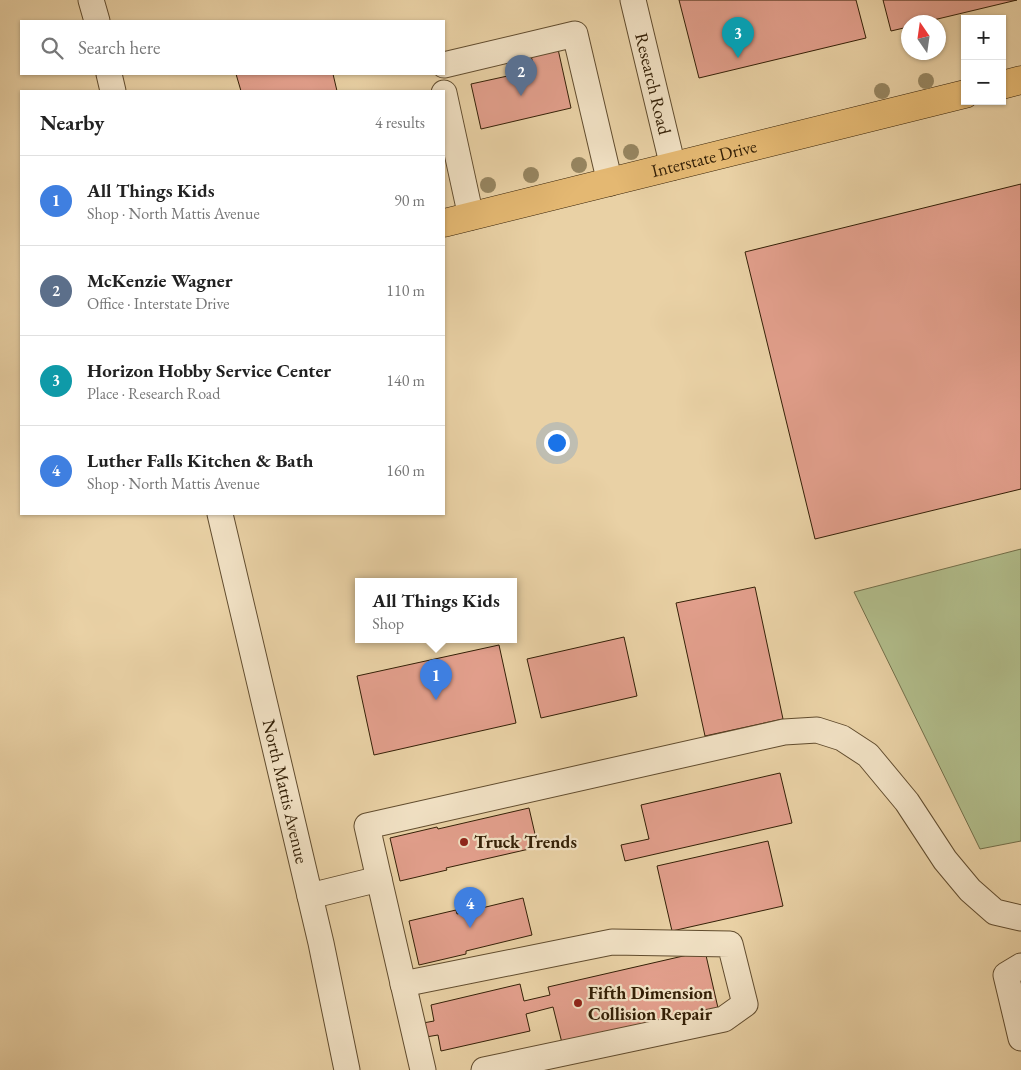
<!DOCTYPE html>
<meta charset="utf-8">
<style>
:root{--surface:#fff;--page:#f6f6f6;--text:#222;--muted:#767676;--line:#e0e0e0;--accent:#8f2418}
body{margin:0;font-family:"EB Garamond",serif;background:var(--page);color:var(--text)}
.controls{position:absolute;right:15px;top:15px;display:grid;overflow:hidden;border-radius:0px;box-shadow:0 1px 4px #0004}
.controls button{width:45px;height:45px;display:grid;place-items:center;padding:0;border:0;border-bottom:1px solid var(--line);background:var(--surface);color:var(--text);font:25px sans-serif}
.compass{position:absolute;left:901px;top:15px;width:45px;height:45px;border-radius:50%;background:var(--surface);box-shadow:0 1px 4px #0004;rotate:347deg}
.you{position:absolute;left:556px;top:442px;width:18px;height:18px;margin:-12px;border:4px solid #fff;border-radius:50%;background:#1a73e8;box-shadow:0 0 0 8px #1a73e833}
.badge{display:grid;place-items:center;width:32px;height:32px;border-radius:50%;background:var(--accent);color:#fff;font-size:16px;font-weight:700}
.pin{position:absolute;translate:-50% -41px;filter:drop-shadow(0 1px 2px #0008)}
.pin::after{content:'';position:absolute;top:26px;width:18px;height:15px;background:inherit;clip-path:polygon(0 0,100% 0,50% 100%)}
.popup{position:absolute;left:355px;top:578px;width:162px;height:65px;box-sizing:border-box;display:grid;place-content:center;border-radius:0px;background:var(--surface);filter:drop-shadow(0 1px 4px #0005);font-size:16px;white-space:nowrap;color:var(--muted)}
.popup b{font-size:19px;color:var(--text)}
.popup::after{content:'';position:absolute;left:50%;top:100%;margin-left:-10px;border:10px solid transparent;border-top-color:var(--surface)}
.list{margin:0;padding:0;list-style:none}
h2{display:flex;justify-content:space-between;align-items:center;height:65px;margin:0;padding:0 20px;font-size:21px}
h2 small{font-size:16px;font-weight:400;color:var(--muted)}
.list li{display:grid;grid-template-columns:32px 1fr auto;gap:15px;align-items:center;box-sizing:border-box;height:90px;padding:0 20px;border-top:1px solid var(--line)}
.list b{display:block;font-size:19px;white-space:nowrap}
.list p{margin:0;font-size:16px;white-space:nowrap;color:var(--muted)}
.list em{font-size:16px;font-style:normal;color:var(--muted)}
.icon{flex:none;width:28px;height:28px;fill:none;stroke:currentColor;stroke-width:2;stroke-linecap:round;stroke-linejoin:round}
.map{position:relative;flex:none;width:1021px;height:1070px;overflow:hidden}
.search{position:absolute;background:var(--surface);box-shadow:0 1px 4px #0004;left:20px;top:20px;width:425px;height:55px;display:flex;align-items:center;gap:12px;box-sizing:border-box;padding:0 18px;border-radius:0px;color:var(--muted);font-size:19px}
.panel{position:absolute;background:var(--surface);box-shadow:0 1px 4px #0004;left:20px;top:90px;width:425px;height:425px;border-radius:0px}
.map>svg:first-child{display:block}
.green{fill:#b1bd8b;stroke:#726e49}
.building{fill:#e29f8c;stroke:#342007}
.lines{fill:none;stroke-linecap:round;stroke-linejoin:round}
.minor-casing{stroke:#614c2e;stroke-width:27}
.major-casing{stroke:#342007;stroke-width:29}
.minor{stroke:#f1e1c4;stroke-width:25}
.major{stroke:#e4b872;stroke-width:28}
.tree{fill:#968560}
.poi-dot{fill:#8f2418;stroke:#f1e1c4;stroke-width:2}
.labels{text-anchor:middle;stroke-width:4.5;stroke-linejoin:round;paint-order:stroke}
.street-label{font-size:18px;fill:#342007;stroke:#f1e1c4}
.poi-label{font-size:18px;font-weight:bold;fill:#342007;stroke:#f1e1c4;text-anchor:start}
</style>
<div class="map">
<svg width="1021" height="1070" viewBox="0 0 1021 1070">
<rect width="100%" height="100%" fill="#e9d1a5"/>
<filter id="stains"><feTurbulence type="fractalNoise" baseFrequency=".004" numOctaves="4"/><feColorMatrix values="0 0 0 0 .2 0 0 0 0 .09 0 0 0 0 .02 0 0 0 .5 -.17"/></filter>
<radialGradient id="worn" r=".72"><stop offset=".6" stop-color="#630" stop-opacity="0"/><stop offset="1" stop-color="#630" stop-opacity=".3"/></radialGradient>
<path class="green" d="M1021 549V841L980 849 854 592Z"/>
<path class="building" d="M679 0H856L866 38 699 78Z
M883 0H1017L925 22H908V27L891 31Z
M558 49 571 108 481 129 471 84 535 70 531 56Z
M236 74H333L337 91H241Z
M1021 184V489L815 539 745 252Z
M755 587 783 719 705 736 676 603Z
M624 637 637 696 541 718 527 659Z
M499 645 516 723 374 755 357 676Z
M780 773 792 823 625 861 621 845 649 839 641 805Z
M529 808 538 847 446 868 447 870 400 881 390 838 437 827 438 829Z
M768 841 783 906 672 931 657 866Z
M523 898 532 935 466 951V954L419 965 409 921 456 910 457 914Z
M705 951 718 1008 562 1043 553 1007 526 1014 530 1031 441 1051 438 1035 426 1037 423 1023 434 1021 431 1005 520 984 524 1001 550 995 548 987Z"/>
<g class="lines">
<defs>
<g id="minor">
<path d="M91 0 97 21"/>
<path id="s1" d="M633 0 673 167"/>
<path d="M444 65 575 34 610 183"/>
<path d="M109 74 113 91"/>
<path d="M444 93 471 217"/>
<path id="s2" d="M220 514 321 943 347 1070"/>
<path d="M379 879 423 1070"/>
<path d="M310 896 379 879 367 826 784 732 817 730 842 738 868 755 907 802 945 860 970 890 995 912 1021 918"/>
<path d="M1021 966 1006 975 1021 1038"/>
<path d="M403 984 612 942 730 944 745 1004 724 1019 484 1070"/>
</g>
<g id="major">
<path d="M1002 85 1021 80"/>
<path id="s3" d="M444 223 965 94"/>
</g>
</defs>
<use href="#minor" class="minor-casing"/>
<use href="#major" class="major-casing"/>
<use href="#minor" class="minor"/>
<use href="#major" class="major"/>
</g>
<g class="tree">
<circle cx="926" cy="81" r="8"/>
<circle cx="882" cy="91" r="8"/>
<circle cx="631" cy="152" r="8"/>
<circle cx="579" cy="165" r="8"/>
<circle cx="531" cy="175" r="8"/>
<circle cx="488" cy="185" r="8"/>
</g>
<g class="poi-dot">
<circle cx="464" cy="842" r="5"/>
<circle cx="578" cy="1003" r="5"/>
</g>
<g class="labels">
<g class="street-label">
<text dy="6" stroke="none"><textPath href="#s1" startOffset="86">Research Road</textPath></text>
<text dy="6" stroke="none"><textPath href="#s3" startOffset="268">Interstate Drive</textPath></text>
<text dy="6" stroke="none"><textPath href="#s2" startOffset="285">North Mattis Avenue</textPath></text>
</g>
<g class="poi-label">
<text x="474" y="848">Truck Trends</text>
<text x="588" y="999">Fifth Dimension<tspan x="588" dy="21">Collision Repair</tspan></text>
</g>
</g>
<rect width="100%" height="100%" filter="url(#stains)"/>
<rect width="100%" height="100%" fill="url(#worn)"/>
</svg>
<div class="controls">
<button>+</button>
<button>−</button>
</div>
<svg class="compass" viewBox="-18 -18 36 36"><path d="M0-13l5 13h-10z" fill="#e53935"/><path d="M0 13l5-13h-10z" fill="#767676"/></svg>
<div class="you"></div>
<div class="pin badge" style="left:436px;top:700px;background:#3f7fe0">1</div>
<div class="popup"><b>All Things Kids</b>Shop</div>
<div class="pin badge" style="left:521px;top:96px;background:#5c6f8a">2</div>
<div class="pin badge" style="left:738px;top:58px;background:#0f9aa8">3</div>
<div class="pin badge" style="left:470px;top:928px;background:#3f7fe0">4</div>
<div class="search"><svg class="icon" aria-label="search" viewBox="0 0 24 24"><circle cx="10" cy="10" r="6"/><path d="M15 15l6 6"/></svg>Search here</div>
<section class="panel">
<h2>Nearby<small>4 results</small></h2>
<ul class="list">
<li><span class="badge" style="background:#3f7fe0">1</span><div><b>All Things Kids</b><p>Shop · North Mattis Avenue</p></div><em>90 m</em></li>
<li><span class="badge" style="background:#5c6f8a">2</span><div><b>McKenzie Wagner</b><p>Office · Interstate Drive</p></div><em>110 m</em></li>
<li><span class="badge" style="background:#0f9aa8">3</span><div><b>Horizon Hobby Service Center</b><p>Place · Research Road</p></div><em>140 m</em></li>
<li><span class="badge" style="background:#3f7fe0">4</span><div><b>Luther Falls Kitchen &amp; Bath</b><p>Shop · North Mattis Avenue</p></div><em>160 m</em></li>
</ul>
</section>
</div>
